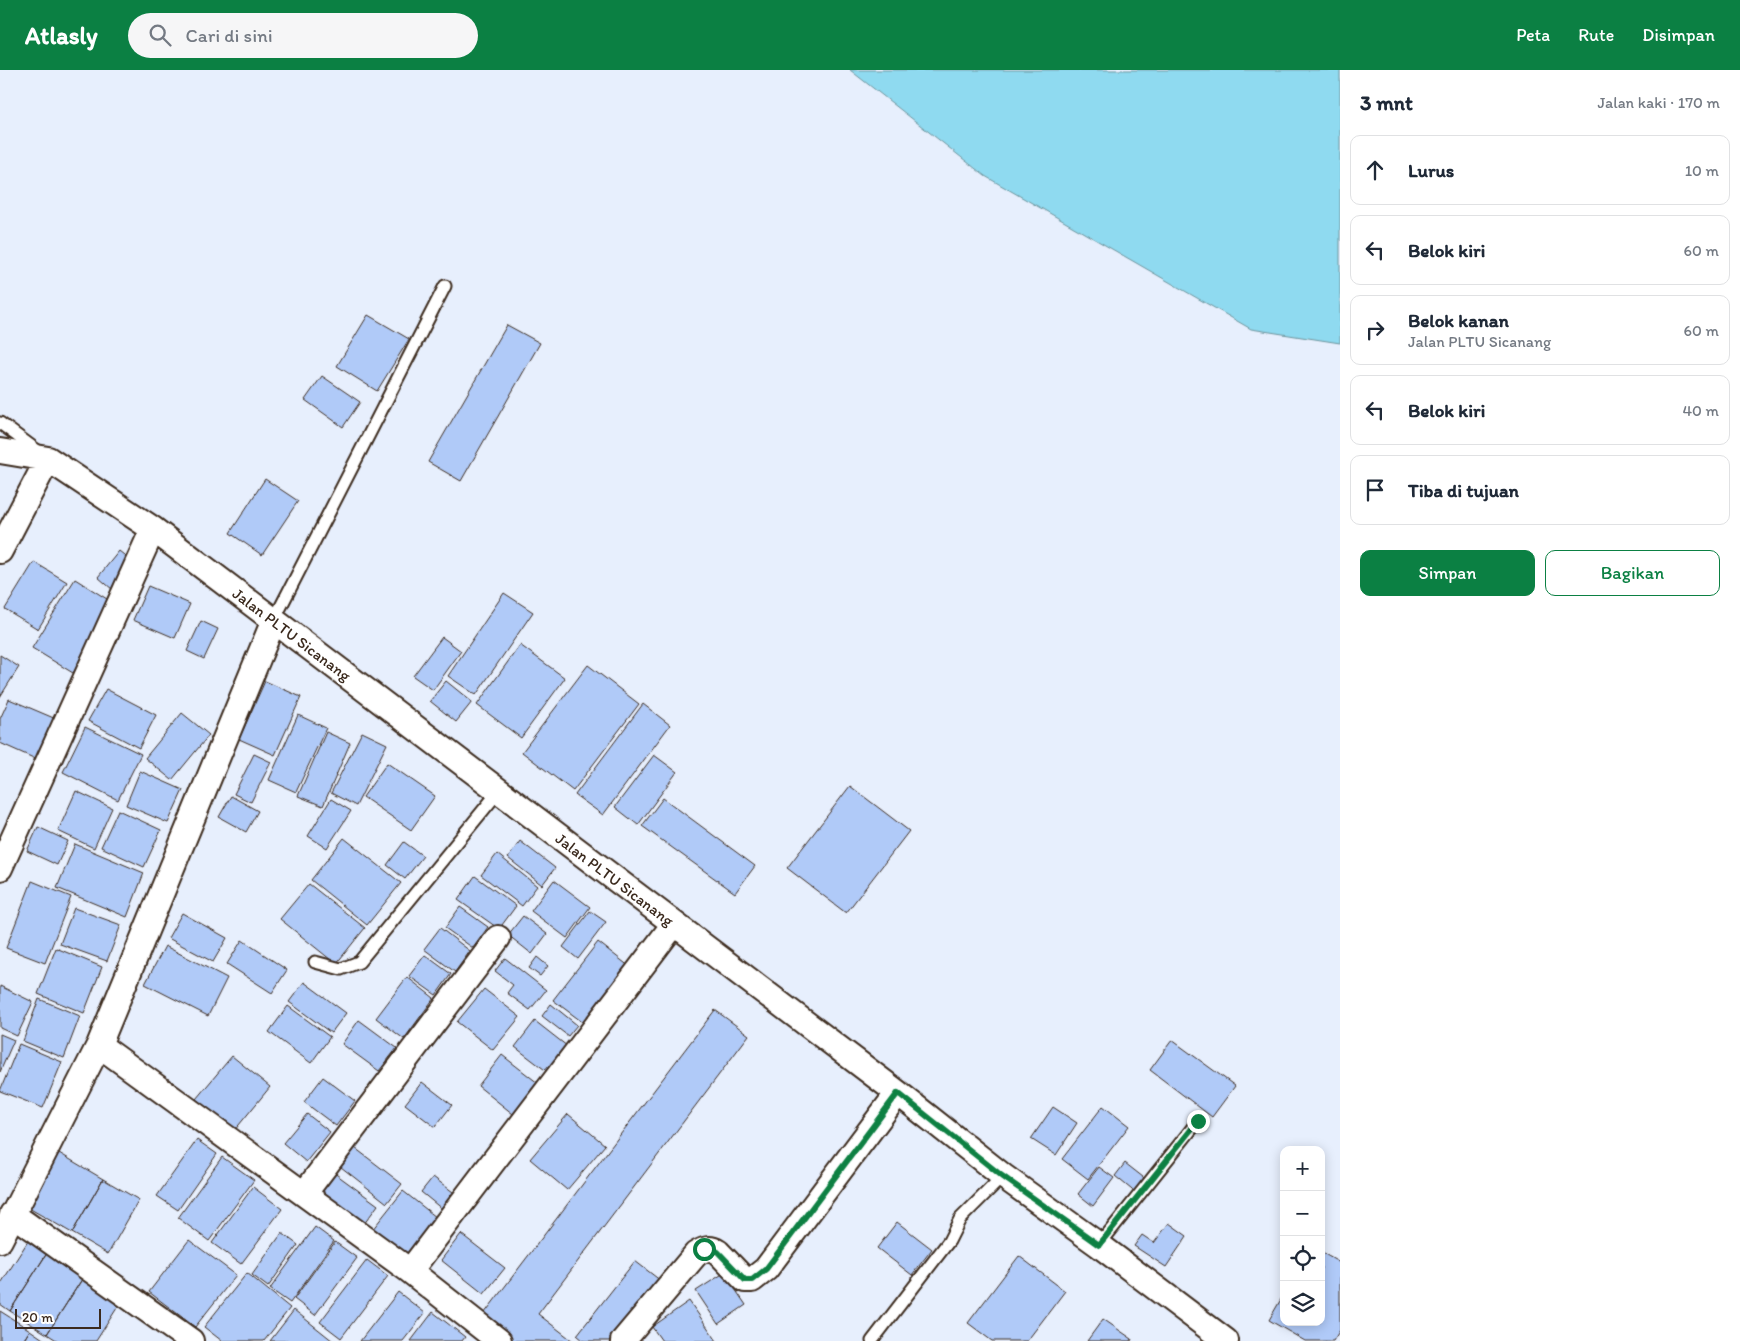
<!DOCTYPE html>
<html lang="id">
<meta charset="utf-8">
<style>
:root{--surface:#fff;--page:#f6f6f7;--text:#1f2937;--muted:#747a83;--line:#e0e1e3;--accent:#0b8043}
body{margin:0;font-family:Itim,sans-serif;background:var(--page);color:var(--text)}
.controls{position:absolute;right:15px;bottom:15px;display:grid;overflow:hidden;border-radius:10px;box-shadow:0 2px 12px #0003}
.controls button{width:45px;height:45px;display:grid;place-items:center;padding:0;border:0;border-bottom:1px solid var(--line);background:var(--surface);color:var(--text);font:25px sans-serif}
.scale{position:absolute;left:15px;bottom:12px;width:86px;box-sizing:border-box;padding-left:5px;border:2px solid #3b2a1e;border-top:0;font-size:14px;line-height:18px;white-space:nowrap;color:#3b2a1e;-webkit-text-stroke:4px #fff;paint-order:stroke}
.stop{position:absolute;width:15px;height:15px;margin:-11px;border:4px solid #0b8043;border-radius:50%;background:#fff}
.stop.end{background:#0b8043;border-color:#fff;box-shadow:0 1px 5px #0008}
.list{margin:0;padding:0;list-style:none}
h2{display:flex;justify-content:space-between;align-items:center;height:65px;margin:0;padding:0 20px;font-size:21px}
h2 small{font-size:16px;font-weight:400;color:var(--muted)}
.list li{display:grid;grid-template-columns:32px 1fr auto;gap:15px;align-items:center;box-sizing:border-box;height:70px;margin:0 10px 10px;padding:0 10px;border:1px solid var(--line);border-radius:10px}
.list b{display:block;font-size:19px;white-space:nowrap}
.list p{margin:0;font-size:16px;white-space:nowrap;color:var(--muted)}
.list em{font-size:16px;font-style:normal;color:var(--muted)}
.actions{display:flex;gap:10px;padding:15px 20px}
.actions a{flex:1;padding:11px 0;border:1px solid var(--accent);border-radius:10px;text-align:center;font-size:18px;color:var(--accent)}
.actions .main{background:var(--accent);color:#fff}
.icon{flex:none;width:28px;height:28px;fill:none;stroke:currentColor;stroke-width:2;stroke-linecap:round;stroke-linejoin:round}
.map{position:relative;flex:none;width:1340px;height:1271px;overflow:hidden}
header{display:flex;align-items:center;gap:30px;box-sizing:border-box;height:70px;padding:0 25px;background:var(--accent);color:#fff}
header strong{font-size:24px}
nav{display:flex;gap:28px;margin-inline-start:auto;font-size:18px}
.search{width:350px;height:45px;background:var(--page);display:flex;align-items:center;gap:12px;box-sizing:border-box;padding:0 18px;border-radius:28px;color:var(--muted);font-size:19px}
main{display:flex}
aside{flex:1;background:var(--surface)}
.map>svg:first-child{display:block}
.water{fill:#8fdaf0;stroke:#6d949c}
.building{fill:#b0caf8;stroke:#3b2a1e}
.lines{fill:none;stroke-linecap:round;stroke-linejoin:round}
.lane-casing{stroke:#3b2a1e;stroke-width:15}
.street-casing{stroke:#3b2a1e;stroke-width:28}
.lane{stroke:#fff;stroke-width:11}
.street{stroke:#fff;stroke-width:24}
.route{stroke:#0b8043;stroke-width:6}
.labels{text-anchor:middle;stroke-width:4;stroke-linejoin:round;paint-order:stroke}
.street-label{font-size:16px;fill:#3b2a1e;stroke:#fff}
</style>
<header>
<strong>Atlasly</strong>
<div class="search"><svg class="icon" aria-label="search" viewBox="0 0 24 24"><circle cx="10" cy="10" r="6"/><path d="M15 15l6 6"/></svg>Cari di sini</div>
<nav><a>Peta</a><a>Rute</a><a>Disimpan</a></nav>
</header>
<main>
<div class="map">
<svg width="1340" height="1271" viewBox="0 0 1340 1271">
<rect width="100%" height="100%" fill="#e7effd"/>
<filter id="ink" filterUnits="userSpaceOnUse"><feTurbulence type="fractalNoise" baseFrequency=".02" numOctaves="2"/><feDisplacementMap in="SourceGraphic" scale="10" xChannelSelector="R" yChannelSelector="G"/><feConvolveMatrix kernelMatrix="1 2 1 2 8 2 1 2 1" color-interpolation-filters="sRGB"/></filter>
<g filter="url(#ink)">
<path class="water" d="M850 0H1340V273L1251 259 985 106Z"/>
<path class="building" d="M368 245 409 269 377 321 337 296Z
M507 255 540 273 461 411 428 392Z
M322 306 360 332 343 357 305 330Z
M265 409 298 431 262 485 230 463Z
M119 481 134 493 113 520 98 507Z
M34 492 67 512 38 559 5 539Z
M75 509 115 534 73 603 32 578Z
M148 516 190 534 175 568 133 550Z
M504 523 533 542 476 625 448 606Z
M201 551 218 559 204 589 187 581Z
M442 567 461 581 433 620 413 606Z
M520 575 565 608 521 668 477 635Z
M0 585 19 597 0 627Z
M588 595 639 634 573 721 522 682Z
M265 611 301 627 275 685 239 669Z
M446 611 472 632 456 652 430 631Z
M106 619 156 645 139 678 88 651Z
M9 629 56 649 38 690 0 673V649Z
M643 634 670 655 603 745 575 725Z
M182 643 209 665 172 710 145 688Z
M298 645 326 658 296 722 269 710Z
M85 657 141 684 118 730 63 702Z
M326 662 350 673 323 736 298 726Z
M362 662 387 674 356 736 331 723Z
M254 684 271 692 251 732 234 724Z
M654 685 677 702 638 755 615 737Z
M387 693 435 726 411 760 363 727Z
M140 701 183 720 168 753 126 735Z
M850 716 909 761 846 843 787 798Z
M76 721 112 738 94 778 58 761Z
M231 726 258 741 246 762 219 747Z
M663 728 755 796 735 823 642 756Z
M331 729 351 741 327 778 308 766Z
M118 740 161 760 144 797 101 777Z
M38 757 68 771 57 795 27 781Z
M344 768 401 813 367 855 311 810Z
M520 771 555 798 542 815 508 788Z
M404 772 423 786 405 809 387 795Z
M75 774 144 803 127 847 57 818Z
M497 784 537 816 522 836 481 805Z
M475 806 516 836 499 859 458 830Z
M554 810 590 837 567 868 531 841Z
M32 811 71 827 45 893 6 878Z
M309 814 365 858 336 894 280 849Z
M460 837 488 857 473 878 445 858Z
M74 838 121 855 107 891 60 874Z
M590 841 606 852 578 889 563 877Z
M182 843 227 868 213 892 168 868Z
M523 846 547 864 532 884 508 865Z
M440 858 470 881 455 902 424 879Z
M242 870 287 900 272 923 227 894Z
M598 872 630 897 585 954 553 930Z
M165 876 227 908 208 946 145 914Z
M56 878 102 897 84 943 38 924Z
M425 885 451 904 436 925 409 906Z
M537 887 548 896 540 906 529 898Z
M505 888 546 920 530 940 507 923 513 915 495 901Z
M407 907 434 928 404 969 376 948Z
M304 912 346 943 331 963 289 932Z
M0 916 33 932 17 966 0 958Z
M484 919 520 947 493 980 457 952Z
M39 929 80 946 64 988 23 971Z
M551 934 577 955 568 966 542 946Z
M288 936 330 967 311 993 269 962Z
M715 940 749 965 538 1244 573 1271H512L481 1248Z
M359 950 397 978 379 1001 342 974Z
M535 951 572 980 553 1006 515 977Z
M0 964 14 970 0 1002Z
M1172 970 1235 1016 1212 1047 1150 1000Z
M19 974 62 992 43 1038 0 1021Z
M502 985 543 1017 518 1048 478 1016Z
M232 986 270 1017 234 1061 196 1029Z
M323 1007 355 1031 336 1056 304 1032Z
M422 1012 452 1035 435 1057 405 1034Z
M1103 1036 1129 1056 1088 1109 1062 1089Z
M1053 1037 1077 1053 1056 1085 1031 1069Z
M307 1044 330 1062 306 1092 283 1073Z
M568 1044 605 1075 567 1120 530 1089Z
M197 1070 217 1084 178 1140 157 1126Z
M355 1078 402 1114 387 1133 341 1097Z
M59 1083 103 1109 72 1163 27 1137Z
M222 1087 254 1110 209 1171 178 1148Z
M1125 1093 1148 1111 1137 1124 1115 1106Z
M1099 1097 1114 1108 1093 1136 1078 1124Z
M333 1102 378 1135 361 1158 315 1126Z
M433 1107 461 1128 448 1144 421 1122Z
M103 1109 139 1130 108 1184 72 1163Z
M253 1117 282 1139 241 1194 212 1173Z
M403 1121 441 1151 410 1190 372 1160Z
M897 1152 932 1179 912 1205 877 1178Z
M1169 1153 1187 1166 1166 1197 1134 1176 1142 1165 1154 1173Z
M315 1157 334 1171 290 1233 270 1219Z
M282 1163 298 1175 268 1217 252 1205Z
M461 1164 505 1198 484 1224 441 1190Z
M30 1168 49 1180 10 1241 0 1234V1215Z
M189 1170 236 1205 195 1257 149 1222Z
M335 1172 357 1188 315 1245 294 1229Z
M49 1180 86 1203 47 1264 10 1241Z
M1321 1182 1340 1193V1260L1333 1271H1305L1269 1250 1284 1224V1252H1321Z
M1019 1186 1065 1221 1027 1271H992L968 1253Z
M367 1190 388 1206 341 1268 320 1252Z
M635 1191 661 1211 614 1271H584L577 1265Z
M86 1203 124 1227 96 1271H58L47 1264Z
M247 1203 290 1238 264 1271H222L204 1257Z
M724 1203 746 1235 718 1254 696 1221Z
M398 1222 425 1243 403 1271H360Z
M689 1231 717 1271H662L652 1257Z
M294 1240 333 1271H270Z
M0 1241 30 1260 23 1271H0Z
M433 1242 465 1267 462 1271H411Z
M1103 1249 1132 1269 1131 1271H1087Z
M30 1260 46 1271H23Z"/>
<g class="lines">
<defs>
<path id="lane" d="M0 353 39 382
M274 550 445 216
M315 892 341 899 359 892 499 721
M1099 1175 1198 1051
M872 1271 949 1171 960 1149 1003 1106"/>
<path id="street" d="M0 381 48 389 153 459 898 1023 1003 1106 1099 1175 1226 1271
M0 481 48 389
M0 798 153 459
M99 975 410 1201 499 1271
M304 1124 498 868
M12 1144 191 1271
M0 1170 99 975 274 550
M410 1201 674 854
M623 1271 696 1184C704 1179 710 1177 718 1182L745 1210H752L766 1199 898 1023"/>
</defs>
<use href="#lane" class="lane-casing"/>
<use href="#street" class="street-casing"/>
<use href="#lane" class="lane"/>
<use href="#street" class="street"/>
</g>
</g>
<g class="lines" filter="url(#ink)">
<path class="route" d="M704 1179H713L718 1182 745 1210H752L766 1199 898 1023 1002 1106 1099 1175 1198 1051"/>
</g>
<g class="labels">
<g class="street-label">
<text transform="translate(292 564) rotate(37)" y="6">Jalan PLTU Sicanang</text>
<text transform="translate(615 809) rotate(37)" y="6">Jalan PLTU Sicanang</text>
</g>
</g>
</svg>
<div class="controls">
<button>+</button>
<button>−</button>
<button><svg class="icon" aria-label="locate" viewBox="0 0 24 24"><circle cx="12" cy="12" r="6"/><path d="M12 2v4M12 18v4M2 12h4M18 12h4"/></svg></button>
<button><svg class="icon" aria-label="layers" viewBox="0 0 24 24"><path d="M12 4l9 5-9 5-9-5zM3 14l9 5 9-5"/></svg></button>
</div>
<div class="scale">20 m</div>
<div class="stop" style="left:704px;top:1179px"></div>
<div class="stop end" style="left:1198px;top:1051px"></div>
</div>
<aside>
<h2>3 mnt<small>Jalan kaki · 170 m</small></h2>
<ul class="list">
<li><svg class="icon" aria-label="ahead" viewBox="0 0 24 24"><path d="M12 20V5M6 11l6-6 6 6"/></svg><div><b>Lurus</b></div><em>10 m</em></li>
<li><svg class="icon" aria-label="left" viewBox="0 0 24 24"><path d="M17 20v-9H6M10 6l-5 5 5 5"/></svg><div><b>Belok kiri</b></div><em>60 m</em></li>
<li><svg class="icon" aria-label="right" viewBox="0 0 24 24"><path d="M7 20v-9h11M14 6l5 5-5 5"/></svg><div><b>Belok kanan</b><p>Jalan PLTU Sicanang</p></div><em>60 m</em></li>
<li><svg class="icon" aria-label="left" viewBox="0 0 24 24"><path d="M17 20v-9H6M10 6l-5 5 5 5"/></svg><div><b>Belok kiri</b></div><em>40 m</em></li>
<li><svg class="icon" aria-label="arrive" viewBox="0 0 24 24"><path d="M6 21V4h12l-3 4 3 4H6"/></svg><div><b>Tiba di tujuan</b></div></li>
</ul>
<div class="actions"><a class="main">Simpan</a><a>Bagikan</a></div>
</aside>
</main>
